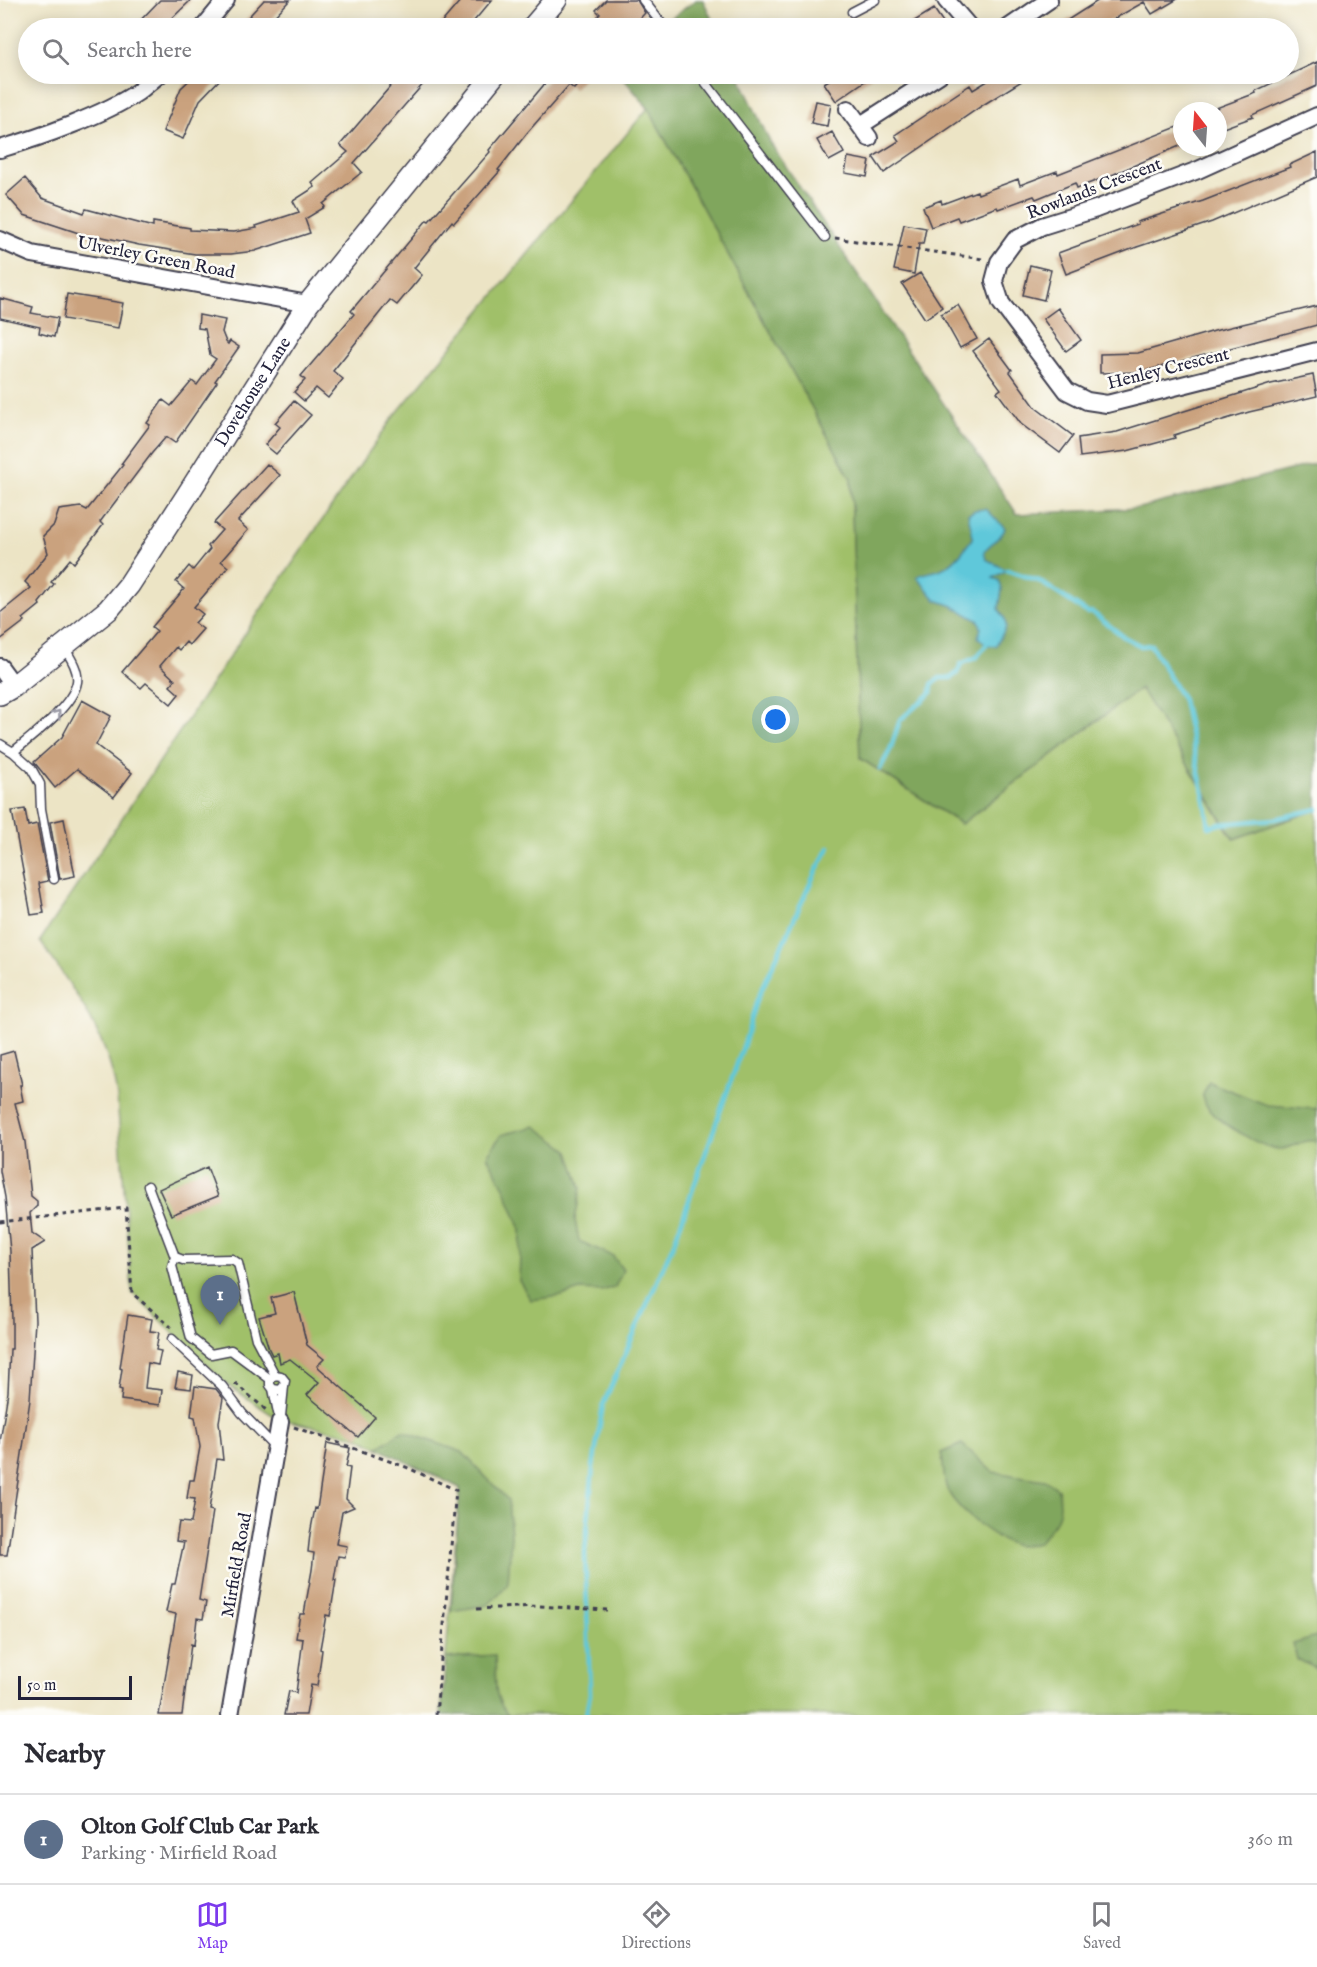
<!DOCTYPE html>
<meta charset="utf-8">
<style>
:root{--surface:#fff;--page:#f2f2f3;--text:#2b2b33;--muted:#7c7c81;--line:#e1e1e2;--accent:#7c3aed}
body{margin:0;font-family:"IM FELL English",serif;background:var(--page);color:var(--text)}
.compass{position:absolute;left:1173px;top:102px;width:54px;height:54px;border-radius:50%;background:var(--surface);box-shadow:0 3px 15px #0003;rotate:343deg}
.scale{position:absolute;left:18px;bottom:15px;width:114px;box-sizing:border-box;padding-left:6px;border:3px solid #22223b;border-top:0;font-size:16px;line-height:21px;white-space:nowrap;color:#22223b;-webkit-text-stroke:4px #fdfcf7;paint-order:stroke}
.you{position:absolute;left:776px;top:720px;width:21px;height:21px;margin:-15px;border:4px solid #fff;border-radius:50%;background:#1a73e8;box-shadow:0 0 0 9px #1a73e833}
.badge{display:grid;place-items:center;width:39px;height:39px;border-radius:50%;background:var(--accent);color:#fff;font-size:20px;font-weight:700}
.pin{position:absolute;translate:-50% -50px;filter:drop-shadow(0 2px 3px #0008)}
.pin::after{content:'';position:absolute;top:32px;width:21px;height:18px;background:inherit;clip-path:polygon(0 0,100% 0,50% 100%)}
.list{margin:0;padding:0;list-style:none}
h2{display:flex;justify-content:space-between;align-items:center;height:78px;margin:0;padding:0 24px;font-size:26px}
h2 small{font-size:20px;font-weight:400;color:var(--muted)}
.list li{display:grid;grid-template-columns:39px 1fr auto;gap:18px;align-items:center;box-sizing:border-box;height:90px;padding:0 24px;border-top:2px solid var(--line)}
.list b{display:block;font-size:22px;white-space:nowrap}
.list p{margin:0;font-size:20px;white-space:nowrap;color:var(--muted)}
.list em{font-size:20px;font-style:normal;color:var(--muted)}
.icon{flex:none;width:33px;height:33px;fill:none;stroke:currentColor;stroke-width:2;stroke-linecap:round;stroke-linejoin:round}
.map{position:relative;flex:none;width:1317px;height:1715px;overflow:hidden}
.search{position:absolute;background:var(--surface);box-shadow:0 3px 15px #0003;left:18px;right:18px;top:18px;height:66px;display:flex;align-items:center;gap:15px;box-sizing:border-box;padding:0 21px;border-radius:33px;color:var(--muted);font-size:22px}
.sheet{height:168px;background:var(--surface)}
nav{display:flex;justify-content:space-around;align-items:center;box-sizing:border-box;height:84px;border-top:2px solid var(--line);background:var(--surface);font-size:16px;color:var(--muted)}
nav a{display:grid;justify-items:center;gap:3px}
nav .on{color:var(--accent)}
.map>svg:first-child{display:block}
.green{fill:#a0c069;stroke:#617152;stroke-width:1.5}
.forest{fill:#80a65d;stroke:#51644c;stroke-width:1.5}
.water{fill:#5ec8da;stroke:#40758a;stroke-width:1.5}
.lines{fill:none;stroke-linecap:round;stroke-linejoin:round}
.stream{stroke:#5ec8da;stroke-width:4.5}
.building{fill:#caa27e}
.service-casing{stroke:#403f50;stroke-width:11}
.minor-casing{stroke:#403f50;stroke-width:20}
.tertiary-casing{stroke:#403f50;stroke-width:24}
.path{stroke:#403f50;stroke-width:3;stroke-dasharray:4.5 4.5;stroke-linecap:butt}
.service{stroke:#fff;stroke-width:8}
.minor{stroke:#fff;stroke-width:16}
.tertiary{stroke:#fff;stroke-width:21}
.oneway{stroke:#9c9ca7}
.labels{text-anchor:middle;stroke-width:5;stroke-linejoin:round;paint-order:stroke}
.street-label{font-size:18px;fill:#22223b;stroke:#fdfcf7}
</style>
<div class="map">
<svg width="1317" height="1715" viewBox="0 0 1317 1715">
<rect width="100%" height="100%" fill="#fdfcf7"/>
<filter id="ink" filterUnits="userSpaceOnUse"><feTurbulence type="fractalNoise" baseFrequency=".0167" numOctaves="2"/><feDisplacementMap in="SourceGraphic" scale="12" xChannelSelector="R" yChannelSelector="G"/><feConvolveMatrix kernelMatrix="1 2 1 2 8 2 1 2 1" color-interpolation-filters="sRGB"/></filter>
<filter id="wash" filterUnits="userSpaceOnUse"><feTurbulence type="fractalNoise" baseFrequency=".008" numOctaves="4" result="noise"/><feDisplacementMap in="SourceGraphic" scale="24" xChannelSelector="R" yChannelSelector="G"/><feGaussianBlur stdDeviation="1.35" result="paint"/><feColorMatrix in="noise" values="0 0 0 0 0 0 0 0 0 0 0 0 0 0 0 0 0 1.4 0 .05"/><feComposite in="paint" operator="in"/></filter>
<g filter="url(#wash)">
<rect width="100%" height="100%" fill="#ece4c5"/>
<path class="green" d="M648 108 851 479 860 758 961 824 1141 688 1233 839 1317 810V1715H441L460 1488 358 1437 277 1418 227 1385 132 1293 117 1097C109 1036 74 990 40 941L266 602 391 420Z"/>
<path class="forest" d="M696 0H703L716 28H658Z
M620 74H738L771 144 1017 514 1139 508 1317 463V809L1234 839 1140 688 961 824 860 758 851 479 648 108Z
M1209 1082 1267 1105 1317 1109V1142C1305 1137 1294 1148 1281 1149 1264 1150 1220 1123 1209 1109 1206 1106 1204 1101 1202 1097Z
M535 1126 569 1151 581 1188 575 1220 579 1241 613 1256 623 1270 615 1287 601 1291 580 1290 561 1296 531 1300 519 1281 521 1230 504 1187 487 1156 501 1135Z
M402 1431 462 1452 508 1500 511 1535 508 1584 488 1605 451 1611 460 1488 378 1448Z
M962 1444 993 1472 1045 1480 1058 1489C1064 1517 1056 1522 1038 1543 1033 1544 1026 1546 1020 1546 1000 1545 950 1505 946 1486 943 1475 944 1464 941 1453Z
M1317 1637V1669L1297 1659 1293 1644Z
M495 1655C497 1681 491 1694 508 1715H441L446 1658Z"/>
<path class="water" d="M986 509 1005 528C1003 538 989 543 984 552L986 559 1007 570 993 578 999 580 1002 589 999 609 1005 619 1006 627 996 646 986 645 978 637 981 628 979 621 953 606 936 600 917 577C924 572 932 573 941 569 955 563 964 550 973 537L968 514 975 510Z"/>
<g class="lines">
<path class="stream" d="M1007 570 1039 581 1088 613 1092 612 1124 637 1141 646 1151 645 1183 700 1206 805 1209 827 1220 824 1275 819 1317 809
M880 769 890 750 900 720 931 693 932 684 940 678H951L957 673 961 664 977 657 986 645
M586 1715 590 1694 585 1552 593 1467 603 1405 675 1240 745 1041 757 1000 816 871 829 848"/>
</g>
<g id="blocks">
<path class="building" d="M160 0H191L162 28H133Z
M264 0H290L263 28H238Z
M461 0H492L468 28H437Z
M606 0H637L645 13 631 28H587L600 14 596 10Z
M1099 0H1176L1152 14 1144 2 1098 28H1055Z
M934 9 947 28H903Z
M1317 62V86L1252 115 1253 117 1218 130V111L1216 108 1256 93 1255 91Z
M196 74H225L200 100 183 139 163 131 181 88Z
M401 74H432L354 163 362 172 323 204 325 207 305 219 310 233 255 251 231 254H195L139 245 98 236 97 239 24 215 6 195 25 178 42 198 84 213 86 209 153 227V222L190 228V230L234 232 257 228 256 226 299 212 293 201 315 187 312 183 348 152 340 145Z
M553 74H587L574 89 569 85 527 133 498 170 500 171 454 223 452 221 414 268 422 275 397 305 390 300 333 371 343 379 328 398 316 388 304 401 294 392 305 380 301 376 354 314 351 311 427 220 429 221 490 152 489 150Z
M839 74H875L836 101 824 83Z
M999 74H1033L983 105 884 173 873 157 899 141 895 135 970 85 973 90Z
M816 101 831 104 827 126 811 123Z
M1182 125V145L1114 174 1077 188 1075 183 1036 199 1034 196 998 209 997 207 959 221 957 217 931 227 923 207 941 200 942 204 977 191 978 194 1018 179 1020 185 1057 171 1058 174Z
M832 132 844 153 829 161 817 140Z
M1317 152V177L1212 222 1137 247 1066 274 1058 253 1138 224 1137 222 1203 201 1290 167 1289 165Z
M848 157 870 161 867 177 845 173Z
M904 224 926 228 923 244H919L914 274 894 270Z
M1030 265 1051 270 1044 300 1023 295Z
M920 273 942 307 925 319 902 284Z
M67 294 123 303 118 328 63 319Z
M0 298 33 307 31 313 58 318 54 337 39 333 40 327 0 318Z
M958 305 977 339 960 348 941 314Z
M1317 306V325L1141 372 1100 373V354L1138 353 1218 330Z
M1058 308 1081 340 1066 351 1043 319Z
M199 315 225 320 222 332 226 342 228 344 230 341 239 347 215 381 217 382 175 443 166 437 152 453 100 522 103 525 74 563 70 559 51 582 54 584 39 603 40 605 23 619 25 621 0 640V613L31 588 25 582 48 553 43 536 54 525 59 510 81 507 87 510 123 465 121 464 150 425 147 423 163 400 171 406 192 381 197 385 216 359 210 355 205 329 198 328Z
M989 339 1012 370 1010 372 1036 408 1073 436 1060 453 1021 424 997 392 1001 389 973 351Z
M1313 375 1317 396 1249 412 1174 435 1175 438 1127 451 1080 457 1078 438 1117 432 1271 384Z
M294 401 311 415 276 454 265 445 280 427 275 423Z
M267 464 280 475 238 521 248 530 221 561 228 567 194 607 203 614 195 623 203 629 189 645 186 642 179 650 176 647 160 666 175 680 170 686 179 694 171 704 146 683 141 688 122 672 157 631 152 627 184 589 176 582 189 566 193 570 210 549 208 546 222 530 214 523Z
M82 700 111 716 96 745 132 773 114 797 77 769 55 788 34 762 62 737Z
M25 809 28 826 37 824 48 881 39 883 44 913 31 915 12 811Z
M64 819 75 876 60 879 50 822Z
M14 1051 22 1085H20L23 1101 15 1103 25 1142 31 1196 37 1201V1206L30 1213 32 1233 45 1242 32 1250 35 1321 30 1400 7 1555H0V1442L8 1392 10 1349H12V1321L10 1251 5 1197 0 1171V1055Z
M207 1167 218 1196 171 1215 159 1189Z
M294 1292 307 1345 324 1359 317 1366 375 1417 358 1437 307 1395 319 1382 290 1359 280 1363 278 1353 272 1355 269 1349 259 1317 275 1313 271 1298Z
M128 1315 152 1319 150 1331 159 1332 156 1350 161 1351 158 1365 148 1363 145 1388 162 1390 160 1405 121 1400 122 1390 119 1389 122 1369 120 1368Z
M178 1372 193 1375 191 1389 175 1387Z
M195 1386 216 1389 223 1398 219 1422 223 1460 217 1459 209 1510 213 1511 199 1600 206 1602 203 1619 197 1618 194 1645 191 1644 182 1715H159L176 1614 166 1612 172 1584H175L184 1542 176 1541 179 1522 191 1523 195 1499 187 1498 190 1480H194L200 1447 195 1417 191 1416Z
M327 1443 350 1448 346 1467 350 1468 346 1499 354 1507 342 1512 336 1544 347 1546 345 1557 338 1556 334 1580H336L330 1616 326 1615 320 1649 322 1650 317 1686 311 1685 306 1715H284L289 1691 296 1693 303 1639 296 1638 300 1614H304L312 1570 314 1553 308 1552 310 1534 315 1508 317 1509Z"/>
</g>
</g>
<g filter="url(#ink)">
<use href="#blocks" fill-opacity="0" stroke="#403f50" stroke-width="1.5"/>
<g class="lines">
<defs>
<path id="service" d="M643 0 665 28
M852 12 875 0
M699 74 825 237
M0 744 13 752 31 768 40 784 41 809 54 879
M13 752C31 737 73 706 77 682 79 670 70 657 64 647
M148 1186 175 1257 183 1260 232 1259 238 1263 256 1339 275 1375
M175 1257 172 1266 191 1338 211 1354 231 1350 270 1379
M172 1339 222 1386 242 1413 276 1448
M273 1389 280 1390 284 1386 285 1381 281 1376 275 1375 270 1379V1385L273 1389 280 1422
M281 1416 284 1386"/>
<path id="minor" d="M946 0 970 28
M203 28 226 0
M1008 28 1049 0
M848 109 869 138
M1317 116 1198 170 1096 209 1042 226 1015 240 999 262 994 281 1001 303 1067 391 1087 401 1107 404 1317 351
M861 125 940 74
M0 149C41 137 104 115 138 92 146 86 153 79 160 74
M0 240 32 254 308 304
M0 667 14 686
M230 1715 280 1422"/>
<g id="tertiary">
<path d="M532 28 556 0"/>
<path id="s1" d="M0 694 14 686 108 610 129 585 186 497 308 304 495 74"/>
</g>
</defs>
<use href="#service" class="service-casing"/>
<use href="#minor" class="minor-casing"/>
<use href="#tertiary" class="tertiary-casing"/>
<path class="path" d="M835 238 983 259
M0 1222 126 1208 132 1293 171 1327
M235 1383 266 1410
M294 1427 406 1467 456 1490 436 1715
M477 1609 538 1606 607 1610"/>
<use href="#service" class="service"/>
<use href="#minor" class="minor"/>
<use href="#tertiary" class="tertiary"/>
</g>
<defs><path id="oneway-chevron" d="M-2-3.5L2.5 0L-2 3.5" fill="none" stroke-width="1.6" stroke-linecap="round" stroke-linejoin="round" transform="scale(1.5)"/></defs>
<use class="oneway" href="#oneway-chevron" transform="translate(57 714) rotate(-53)"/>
</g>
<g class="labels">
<g class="street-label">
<text transform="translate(1094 188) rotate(-21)" y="6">Rowlands Crescent</text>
<text transform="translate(156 257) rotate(11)" y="6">Ulverley Green Road</text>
<text transform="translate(1168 368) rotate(-14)" y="6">Henley Crescent</text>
<text dy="6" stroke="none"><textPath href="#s1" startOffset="399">Dovehouse Lane</textPath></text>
<text transform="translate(236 1565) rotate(-80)" y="6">Mirfield Road</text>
</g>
</g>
</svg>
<svg class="compass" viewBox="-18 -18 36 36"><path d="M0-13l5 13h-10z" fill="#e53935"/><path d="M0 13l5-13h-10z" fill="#7c7c81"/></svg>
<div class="scale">50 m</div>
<div class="you"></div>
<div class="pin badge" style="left:220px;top:1325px;background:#5c6f8a">1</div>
<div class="search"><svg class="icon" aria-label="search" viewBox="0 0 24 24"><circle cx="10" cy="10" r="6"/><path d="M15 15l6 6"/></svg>Search here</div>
</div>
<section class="sheet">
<h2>Nearby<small></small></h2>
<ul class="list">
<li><span class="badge" style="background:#5c6f8a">1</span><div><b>Olton Golf Club Car Park</b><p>Parking · Mirfield Road</p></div><em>360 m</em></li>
</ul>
</section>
<nav>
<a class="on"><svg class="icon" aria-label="map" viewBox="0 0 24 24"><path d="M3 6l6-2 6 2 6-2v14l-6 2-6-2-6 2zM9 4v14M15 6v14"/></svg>Map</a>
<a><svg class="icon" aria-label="directions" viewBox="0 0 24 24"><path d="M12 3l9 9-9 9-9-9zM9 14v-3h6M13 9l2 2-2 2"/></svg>Directions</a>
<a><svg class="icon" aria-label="saved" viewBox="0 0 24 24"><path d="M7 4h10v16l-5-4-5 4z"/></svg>Saved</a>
</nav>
